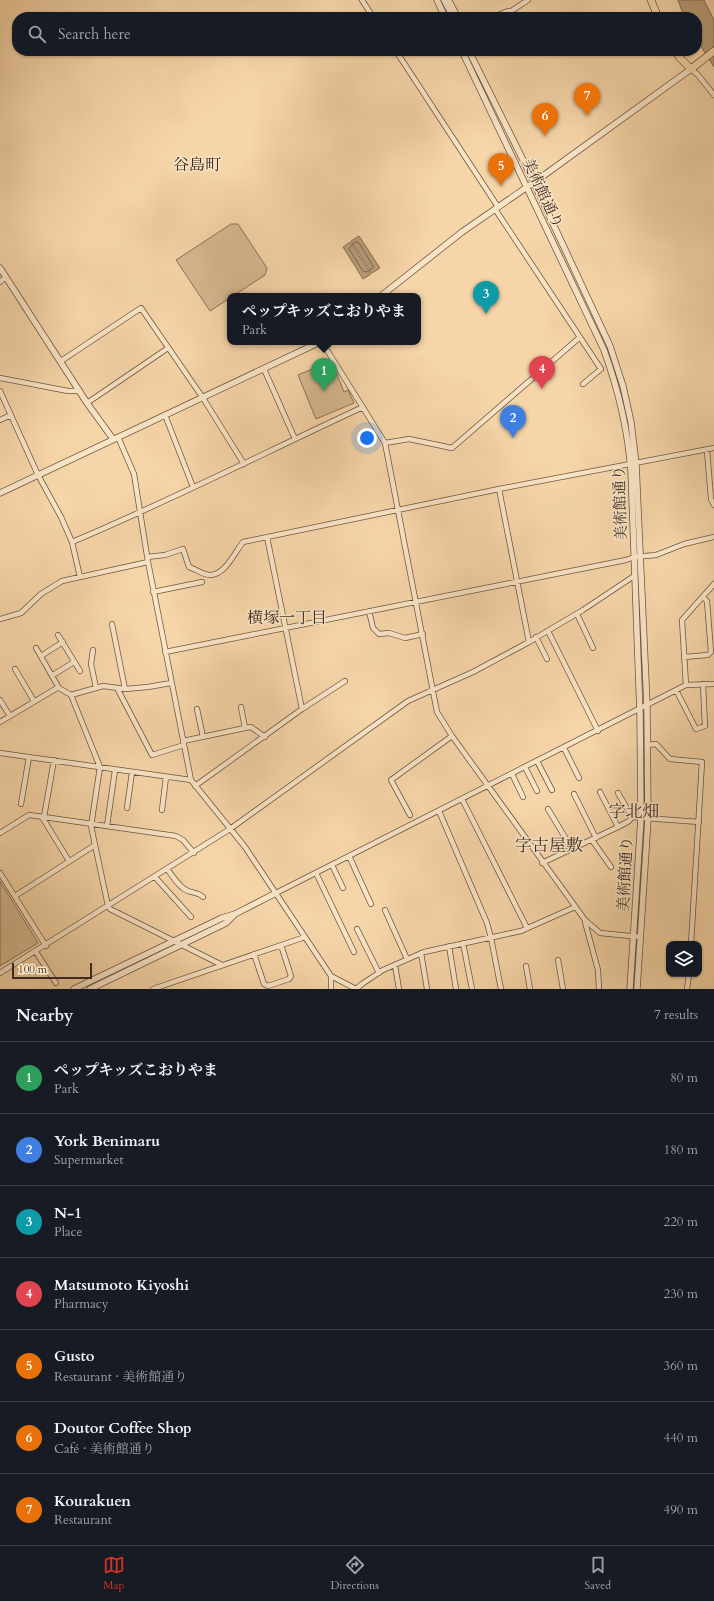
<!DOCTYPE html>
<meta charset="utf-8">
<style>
:root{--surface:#171b24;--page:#242831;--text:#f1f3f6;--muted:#9ea1a6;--line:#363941;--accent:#d93025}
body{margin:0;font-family:Cardo,"Noto Serif JP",serif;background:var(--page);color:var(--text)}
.controls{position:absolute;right:12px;bottom:12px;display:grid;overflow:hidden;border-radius:8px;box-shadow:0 1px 3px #0004}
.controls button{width:36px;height:36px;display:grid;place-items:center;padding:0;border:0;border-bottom:1px solid var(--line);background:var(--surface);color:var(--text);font:20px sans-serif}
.scale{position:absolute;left:12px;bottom:10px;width:80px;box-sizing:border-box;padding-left:4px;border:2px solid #3f2c1f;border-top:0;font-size:11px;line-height:14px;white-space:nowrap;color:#3f2c1f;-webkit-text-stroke:3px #f9e4c6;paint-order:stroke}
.you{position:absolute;left:367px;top:438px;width:14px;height:14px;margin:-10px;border:3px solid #fff;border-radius:50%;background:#1a73e8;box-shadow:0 0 0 6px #1a73e833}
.badge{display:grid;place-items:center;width:26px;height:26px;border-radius:50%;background:var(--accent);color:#fff;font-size:13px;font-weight:700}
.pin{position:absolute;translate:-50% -33px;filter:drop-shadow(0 1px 2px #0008)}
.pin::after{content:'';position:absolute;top:21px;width:14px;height:12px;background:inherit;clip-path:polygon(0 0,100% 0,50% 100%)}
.popup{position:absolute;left:227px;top:293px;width:194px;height:52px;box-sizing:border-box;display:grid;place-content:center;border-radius:8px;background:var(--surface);filter:drop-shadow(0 1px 3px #0005);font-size:13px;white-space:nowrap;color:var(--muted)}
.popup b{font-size:15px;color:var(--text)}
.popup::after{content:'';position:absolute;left:50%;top:100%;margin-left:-8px;border:8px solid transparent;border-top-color:var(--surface)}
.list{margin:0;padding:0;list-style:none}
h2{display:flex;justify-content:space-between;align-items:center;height:52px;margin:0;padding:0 16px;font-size:17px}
h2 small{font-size:13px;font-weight:400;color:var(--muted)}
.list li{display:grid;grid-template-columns:26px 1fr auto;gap:12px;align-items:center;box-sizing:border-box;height:72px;padding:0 16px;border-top:1px solid var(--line)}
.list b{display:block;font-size:15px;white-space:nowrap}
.list p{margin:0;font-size:13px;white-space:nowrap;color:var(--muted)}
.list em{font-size:13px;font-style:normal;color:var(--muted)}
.icon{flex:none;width:22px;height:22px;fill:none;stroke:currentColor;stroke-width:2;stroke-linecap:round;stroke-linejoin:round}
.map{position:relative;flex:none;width:714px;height:989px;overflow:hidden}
.search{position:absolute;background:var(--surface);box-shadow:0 1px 3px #0004;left:12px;right:12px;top:12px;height:44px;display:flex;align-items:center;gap:10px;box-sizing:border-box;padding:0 14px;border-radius:16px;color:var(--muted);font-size:15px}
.sheet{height:556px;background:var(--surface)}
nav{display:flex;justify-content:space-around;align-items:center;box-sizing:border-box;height:56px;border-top:1px solid var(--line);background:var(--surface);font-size:11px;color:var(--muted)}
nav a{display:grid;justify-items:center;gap:2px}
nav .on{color:var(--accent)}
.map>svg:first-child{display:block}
.green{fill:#d7b891;stroke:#8b7258}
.water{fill:#b89c79;stroke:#886f55}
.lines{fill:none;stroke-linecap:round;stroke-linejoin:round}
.shore{stroke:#7c644c;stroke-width:1}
.minor-casing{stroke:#6d5641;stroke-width:6}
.tertiary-casing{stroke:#6d5641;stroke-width:7}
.primary-casing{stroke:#3f2c1f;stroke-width:8}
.minor{stroke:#f9e4c6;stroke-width:4.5}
.tertiary{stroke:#f9e4c6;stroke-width:5.5}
.primary{stroke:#f6d5a8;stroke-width:7}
.labels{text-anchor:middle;stroke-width:3;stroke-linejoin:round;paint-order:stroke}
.street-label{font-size:15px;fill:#3f2c1f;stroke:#f9e4c6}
.neighbourhood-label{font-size:16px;fill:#3f2c1f;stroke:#f9e4c6}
.quarter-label{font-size:17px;fill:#3f2c1f;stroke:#f9e4c6}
</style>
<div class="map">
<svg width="714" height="989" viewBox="0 0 714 989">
<rect width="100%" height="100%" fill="#f6d5a8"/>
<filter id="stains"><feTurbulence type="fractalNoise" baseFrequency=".005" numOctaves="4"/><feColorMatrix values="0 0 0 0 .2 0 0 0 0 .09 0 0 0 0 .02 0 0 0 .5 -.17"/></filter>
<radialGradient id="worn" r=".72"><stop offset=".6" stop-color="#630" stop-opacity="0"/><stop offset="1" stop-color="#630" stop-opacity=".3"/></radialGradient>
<path class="green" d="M231 224H238L267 268 265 275 233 296H230V298L210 311 176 260Z
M329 362 331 368 334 367 344 392 348 390 354 403 316 419 298 375Z
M0 881 38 943 0 966Z"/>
<path class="water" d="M678 0H704L714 20V67L697 40V17H684Z
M359 236 380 268 372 273 351 241Z
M350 242 371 274 363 279 343 247Z"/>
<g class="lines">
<path class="shore" d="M356 242 359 243 373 266V268L366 272 363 271 349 249Z"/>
<defs>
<path id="minor" d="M362 0 373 17
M449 0 458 17
M493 17 508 11
M502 17 528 0
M396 51 498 207
M691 69 698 75 714 95
M495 209 601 369 583 384
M0 282 6 277
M322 342 385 443 437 712 452 736 585 920 600 933 640 937
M61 361 141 308 203 398 244 464
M264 369 295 439
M0 378 68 391H80
M0 391 38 475 61 517 72 542 80 577
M87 403 168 348
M165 415 193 487
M0 420 11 415
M118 437 134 474 148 562 191 780 245 847 331 976 356 989
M385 443 409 439 452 448 579 338
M707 450 711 499 714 505
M499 489 529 642
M267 537 302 709
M72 542C170 501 266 452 363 407
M147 557 165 555 183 549 189 567C196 569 203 575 210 575 225 575 235 552 243 542L499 489 714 448
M153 592 202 582
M369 611 373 628 379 634 389 633 405 638 423 634
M577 614 593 648
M0 619 21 613 41 594 62 581 148 562
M112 624 125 689
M548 631 598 731
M58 635 80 671
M536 637 547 659
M36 648 59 688
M93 650 91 664 96 688
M165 652 626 560 634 557 656 555 684 544 714 537
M41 656 63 642
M684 657 708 655 711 652 707 601 703 597
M15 669 34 701
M53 675 74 662
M686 685 682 620 714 584
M117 688 152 755 184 745
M676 690 696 729 705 726 703 684
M71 695 103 686 125 689 148 687 171 683
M0 700 10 716
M197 709 203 737
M0 722 57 688H59L71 695 100 767 91 826 108 906 110 909 222 965
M245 728 251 727 265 737
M183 741 245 728 241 707
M647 745 656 744 670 759 702 762 691 944
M564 748 579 778
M0 753 191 780
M537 761 552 790
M525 767 537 791
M512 774 523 797
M195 786 302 709 345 681
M600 792 618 827
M618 793 632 817
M574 794 596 838
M462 799 527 928
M21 804 29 757
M127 808 132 772
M548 809 572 849
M162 810 166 777
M439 811 487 923 491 938 501 989
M410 815 391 780 452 736
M42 817 69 861
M44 817 54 760
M107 826 115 770
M0 833 29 815 44 817 176 836 183 840 194 853
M592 840 611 867
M349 856 371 904
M542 863 618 827 629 821 632 817 699 822
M332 865 343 888
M167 869C173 876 179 888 188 891 193 893 198 892 203 897
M0 873 46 946
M316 873 354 952
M155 877 191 917
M276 893 686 685 714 684
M15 896 95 845
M385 910 407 959
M585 922 598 970 599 989
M357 929 379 973
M463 943 472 989
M449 946 456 989
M36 952 56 983
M421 953 427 989
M254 954 264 984 268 986 289 979 291 976 281 945
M558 960 563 989
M395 965 399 989
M526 966 530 989
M0 973 230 829 408 701 473 672 529 642 583 610 634 576
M331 976V989
M153 989 305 937
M356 989 362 984 383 970 424 952 521 931 575 907
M687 989 689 974"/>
<path id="tertiary" d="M437 0 445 17
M444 0 453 17
M462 51 604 350C618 389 628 430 631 471L640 714 641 818 630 989
M469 51 528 170 610 346 623 386 631 422 636 464 647 705 648 819 637 989
M0 268 87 403 113 439
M381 296 462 232 543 176 691 69
M0 493 320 342
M74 989 222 918 235 914 276 893
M90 989 226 923 234 915"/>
<path id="primary" d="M651 0 658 17
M676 51 679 57 691 69 714 51"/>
</defs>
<use href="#minor" class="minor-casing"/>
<use href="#tertiary" class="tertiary-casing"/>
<use href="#primary" class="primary-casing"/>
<use href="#minor" class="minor"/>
<use href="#tertiary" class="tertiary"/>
<use href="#primary" class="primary"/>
</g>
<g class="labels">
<g class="street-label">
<text transform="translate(543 193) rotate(65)" y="5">美術館通り</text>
<text transform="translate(620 503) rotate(-92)" y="5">美術館通り</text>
<text transform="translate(625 874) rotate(-87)" y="5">美術館通り</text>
</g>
<g class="neighbourhood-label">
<text x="197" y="170">谷島町</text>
<text x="287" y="623">横塚一丁目</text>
</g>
<g class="quarter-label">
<text x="634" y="817">字北畑</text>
<text x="549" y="851">字古屋敷</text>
</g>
</g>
<rect width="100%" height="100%" filter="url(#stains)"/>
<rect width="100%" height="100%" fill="url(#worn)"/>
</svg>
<div class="controls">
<button><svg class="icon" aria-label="layers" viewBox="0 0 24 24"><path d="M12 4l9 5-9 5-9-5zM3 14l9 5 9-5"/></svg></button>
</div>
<div class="scale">100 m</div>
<div class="you"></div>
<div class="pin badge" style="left:324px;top:391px;background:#2e9e5b">1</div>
<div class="popup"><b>ペップキッズこおりやま</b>Park</div>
<div class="pin badge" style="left:513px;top:438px;background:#3f7fe0">2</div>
<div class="pin badge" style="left:486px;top:314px;background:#0f9aa8">3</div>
<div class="pin badge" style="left:542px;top:389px;background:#e0444e">4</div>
<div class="pin badge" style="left:501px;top:186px;background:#e8710a">5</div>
<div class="pin badge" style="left:545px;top:136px;background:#e8710a">6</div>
<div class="pin badge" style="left:587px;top:116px;background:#e8710a">7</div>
<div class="search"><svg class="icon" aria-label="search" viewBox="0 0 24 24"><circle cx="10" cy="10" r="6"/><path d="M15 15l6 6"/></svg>Search here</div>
</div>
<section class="sheet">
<h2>Nearby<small>7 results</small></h2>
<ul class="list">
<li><span class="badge" style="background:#2e9e5b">1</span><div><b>ペップキッズこおりやま</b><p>Park</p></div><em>80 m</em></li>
<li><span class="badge" style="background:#3f7fe0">2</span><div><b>York Benimaru</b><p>Supermarket</p></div><em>180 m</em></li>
<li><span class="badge" style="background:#0f9aa8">3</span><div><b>N-1</b><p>Place</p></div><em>220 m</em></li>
<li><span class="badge" style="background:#e0444e">4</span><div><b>Matsumoto Kiyoshi</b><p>Pharmacy</p></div><em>230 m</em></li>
<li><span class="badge" style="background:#e8710a">5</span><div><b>Gusto</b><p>Restaurant · 美術館通り</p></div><em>360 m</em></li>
<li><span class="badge" style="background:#e8710a">6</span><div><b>Doutor Coffee Shop</b><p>Café · 美術館通り</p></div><em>440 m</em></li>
<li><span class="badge" style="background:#e8710a">7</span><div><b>Kourakuen</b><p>Restaurant</p></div><em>490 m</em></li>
</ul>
</section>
<nav>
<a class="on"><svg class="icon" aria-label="map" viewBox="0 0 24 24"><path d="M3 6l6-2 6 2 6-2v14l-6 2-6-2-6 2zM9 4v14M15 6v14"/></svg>Map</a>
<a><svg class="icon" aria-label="directions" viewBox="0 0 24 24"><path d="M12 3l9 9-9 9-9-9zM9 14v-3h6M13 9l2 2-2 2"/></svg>Directions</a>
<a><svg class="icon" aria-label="saved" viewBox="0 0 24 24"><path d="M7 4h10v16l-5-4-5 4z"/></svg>Saved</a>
</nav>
